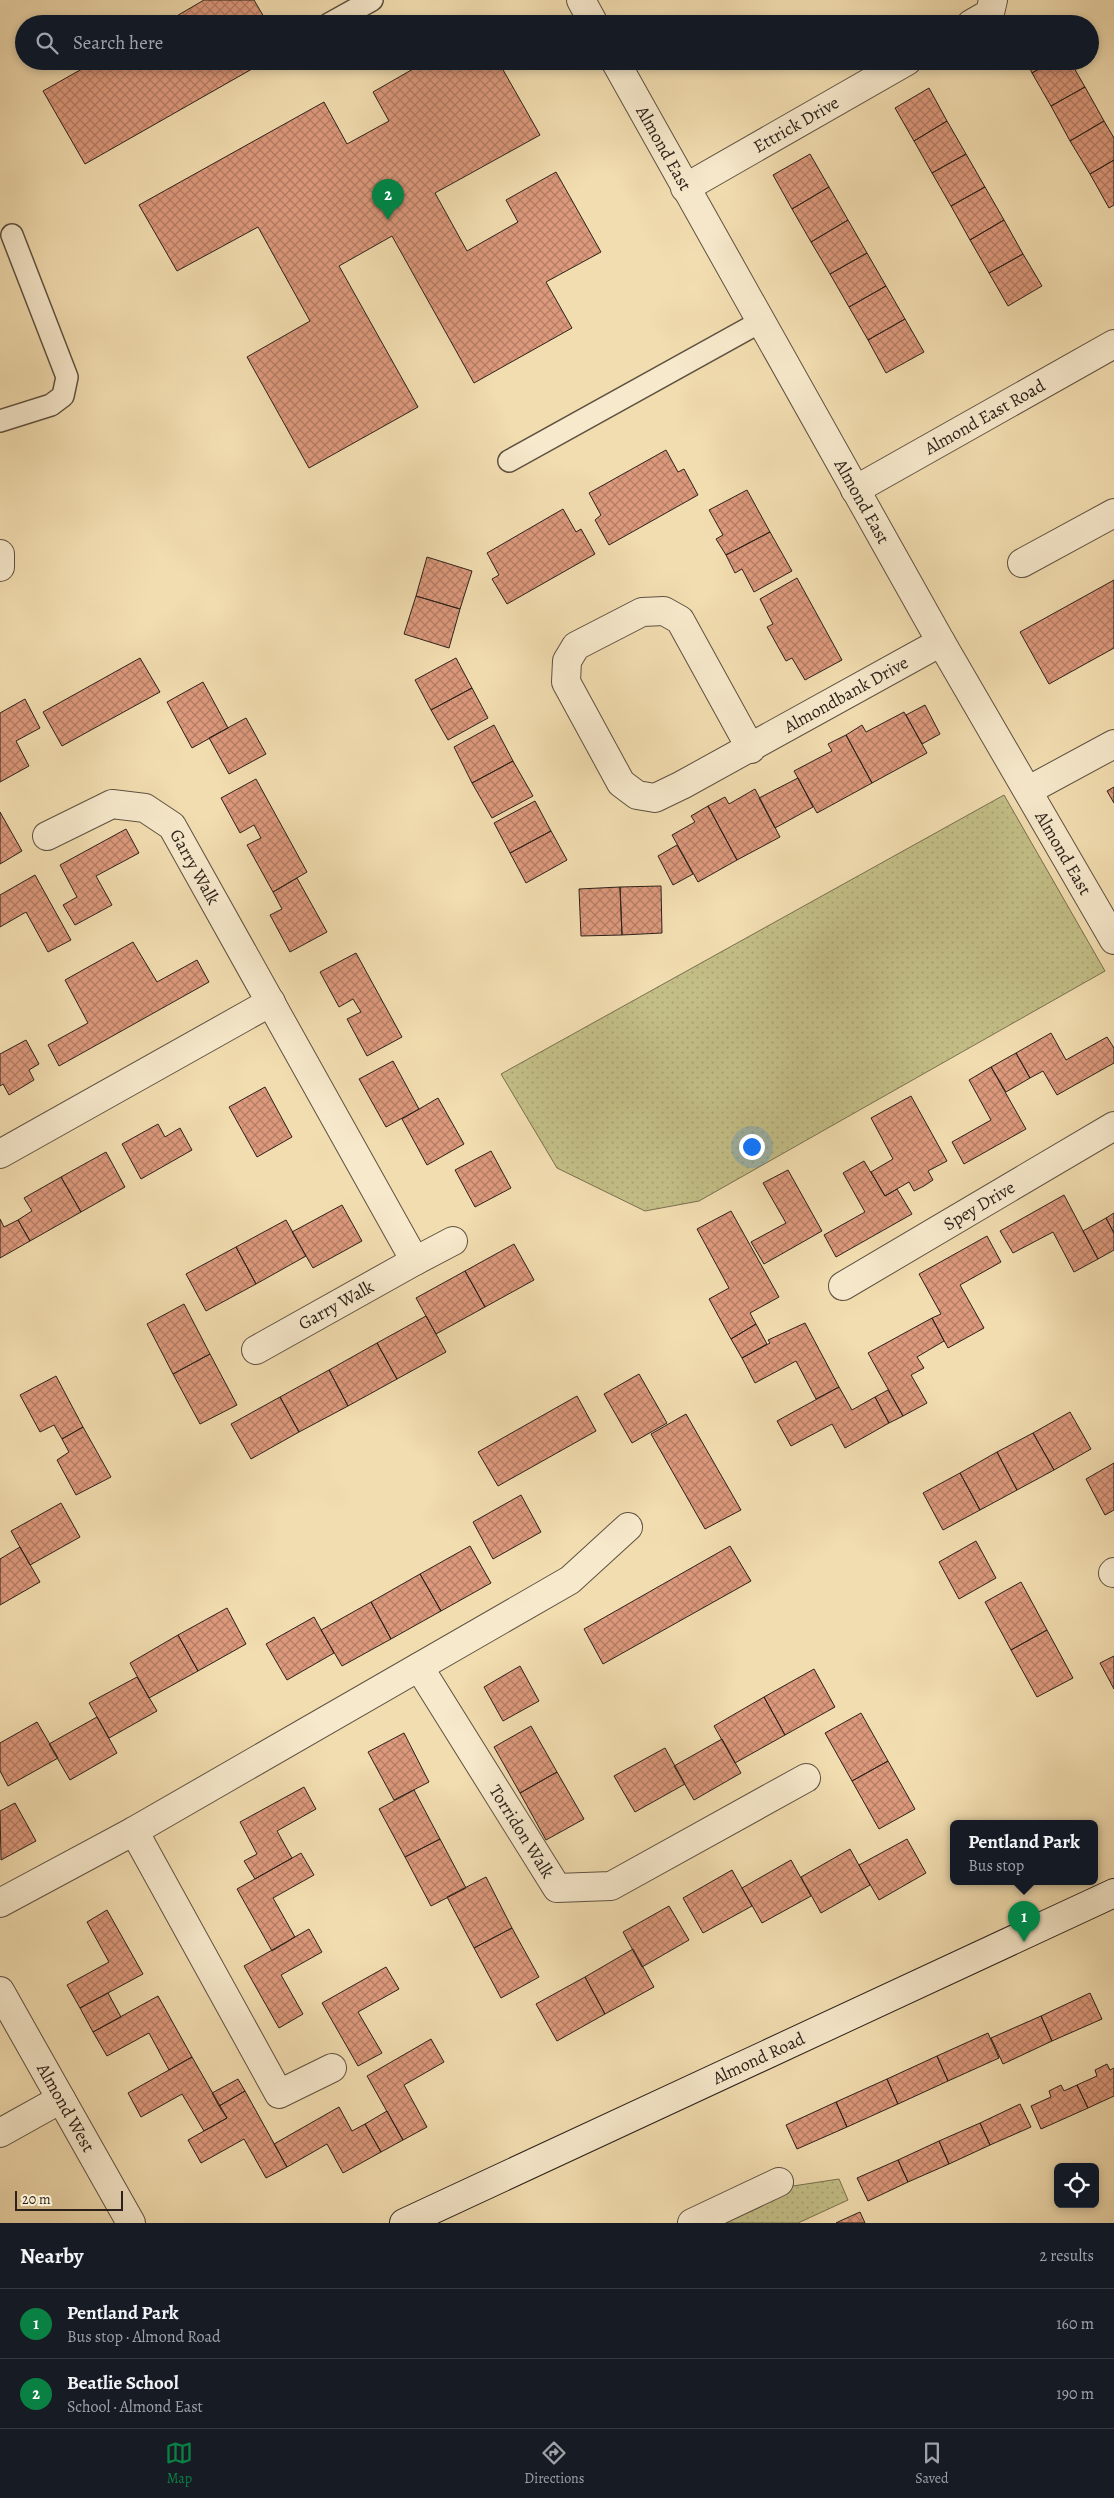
<!DOCTYPE html>
<meta charset="utf-8">
<style>
:root{--surface:#171b24;--page:#242831;--text:#f1f3f6;--muted:#9ea1a6;--line:#363941;--accent:#0b8043}
body{margin:0;font-family:Alegreya,serif;background:var(--page);color:var(--text)}
.controls{position:absolute;right:15px;bottom:15px;display:grid;overflow:hidden;border-radius:8px;box-shadow:0 2px 8px #0003}
.controls button{width:45px;height:45px;display:grid;place-items:center;padding:0;border:0;border-bottom:1px solid var(--line);background:var(--surface);color:var(--text);font:25px sans-serif}
.scale{position:absolute;left:15px;bottom:12px;width:108px;box-sizing:border-box;padding-left:5px;border:2px solid #2c221b;border-top:0;font-size:14px;line-height:18px;white-space:nowrap;color:#2c221b;-webkit-text-stroke:4px #f7e9cc;paint-order:stroke}
.you{position:absolute;left:751px;top:1146px;width:18px;height:18px;margin:-12px;border:4px solid #fff;border-radius:50%;background:#1a73e8;box-shadow:0 0 0 8px #1a73e833}
.badge{display:grid;place-items:center;width:32px;height:32px;border-radius:50%;background:var(--accent);color:#fff;font-size:16px;font-weight:700}
.pin{position:absolute;translate:-50% -41px;filter:drop-shadow(0 1px 2px #0008)}
.pin::after{content:'';position:absolute;top:26px;width:18px;height:15px;background:inherit;clip-path:polygon(0 0,100% 0,50% 100%)}
.popup{position:absolute;left:950px;top:1820px;width:148px;height:65px;box-sizing:border-box;display:grid;place-content:center;border-radius:8px;background:var(--surface);filter:drop-shadow(0 1px 4px #0005);font-size:16px;white-space:nowrap;color:var(--muted)}
.popup b{font-size:19px;color:var(--text)}
.popup::after{content:'';position:absolute;left:50%;top:100%;margin-left:-10px;border:10px solid transparent;border-top-color:var(--surface)}
.list{margin:0;padding:0;list-style:none}
h2{display:flex;justify-content:space-between;align-items:center;height:65px;margin:0;padding:0 20px;font-size:21px}
h2 small{font-size:16px;font-weight:400;color:var(--muted)}
.list li{display:grid;grid-template-columns:32px 1fr auto;gap:15px;align-items:center;box-sizing:border-box;height:70px;padding:0 20px;border-top:1px solid var(--line)}
.list b{display:block;font-size:19px;white-space:nowrap}
.list p{margin:0;font-size:16px;white-space:nowrap;color:var(--muted)}
.list em{font-size:16px;font-style:normal;color:var(--muted)}
.icon{flex:none;width:28px;height:28px;fill:none;stroke:currentColor;stroke-width:2;stroke-linecap:round;stroke-linejoin:round}
.map{position:relative;flex:none;width:1114px;height:2223px;overflow:hidden}
.search{position:absolute;background:var(--surface);box-shadow:0 2px 8px #0003;left:15px;right:15px;top:15px;height:55px;display:flex;align-items:center;gap:12px;box-sizing:border-box;padding:0 18px;border-radius:28px;color:var(--muted);font-size:19px}
.sheet{height:205px;background:var(--surface)}
nav{display:flex;justify-content:space-around;align-items:center;box-sizing:border-box;height:70px;border-top:1px solid var(--line);background:var(--surface);font-size:14px;color:var(--muted)}
nav a{display:grid;justify-items:center;gap:2px}
nav .on{color:var(--accent)}
.map>svg:first-child{display:block}
.grass{fill:url(#grass-dots);stroke:#787050}
.building{fill:url(#building-cross-hatch);stroke:#2c221b}
.lines{fill:none;stroke-linecap:round;stroke-linejoin:round}
.lane-casing{stroke:#5e5140;stroke-width:24}
.street-casing{stroke:#5e5140;stroke-width:30}
.secondary-casing{stroke:#2c221b;stroke-width:30}
.lane{stroke:#f7e9cc;stroke-width:21}
.street{stroke:#f7e9cc;stroke-width:28}
.secondary{stroke:#f7e9cc;stroke-width:28}
.labels{text-anchor:middle;stroke-width:4;stroke-linejoin:round;paint-order:stroke}
.street-label{font-size:18px;fill:#2c221b;stroke:#f7e9cc}
</style>
<div class="map">
<svg width="1114" height="2223" viewBox="0 0 1114 2223">
<defs>
<pattern id="grass-dots" width="8" height="8" patternUnits="userSpaceOnUse" patternTransform="scale(1.25)"><rect width="8" height="8" fill="#c3be86"/><path d="M2 2h.1M6 6h.1" fill="none" stroke="#a8a373" stroke-width="1.8" stroke-linecap="round"/></pattern>
<pattern id="building-cross-hatch" width="8" height="8" patternUnits="userSpaceOnUse" patternTransform="scale(1.25)"><rect width="8" height="8" fill="#dd997c"/><path d="M0 0l8 8M0 8l8-8" fill="none" stroke="#b37c65"/></pattern>
</defs>
<rect width="100%" height="100%" fill="#f2ddb0"/>
<filter id="stains"><feTurbulence type="fractalNoise" baseFrequency=".004" numOctaves="4"/><feColorMatrix values="0 0 0 0 .2 0 0 0 0 .09 0 0 0 0 .02 0 0 0 .5 -.17"/></filter>
<radialGradient id="worn" r=".72"><stop offset=".6" stop-color="#630" stop-opacity="0"/><stop offset="1" stop-color="#630" stop-opacity=".3"/></radialGradient>
<path class="grass" d="M1004 795 1105 971 699 1201 645 1211 557 1168 501 1074Z
M839 2179 848 2200 798 2223H716L793 2186Z"/>
<path class="building" d="M204 0H254L268 24H163Z
M96 61H266L85 164 43 91Z
M427 61H498L540 135 435 193 467 251 518 222 506 200 556 172 601 252 546 282 572 328 474 383 392 236 339 266 418 407 309 468 247 357 310 321 258 227 177 271 139 205 324 102 347 144 389 121 373 92Z
M1026 61H1053L1032 73Z
M1053 61H1070L1085 87 1051 106 1032 73Z
M1085 87 1104 121 1070 141 1051 106Z
M929 88 947 121 914 141 895 108Z
M947 121 966 154 932 173 914 141Z
M1104 121 1114 138V160L1090 174 1070 141Z
M810 154 829 187 792 209 773 175Z
M966 154 985 187 951 206 932 173Z
M1114 160V205L1109 208 1090 174Z
M829 187 848 220 811 242 792 209Z
M985 187 1004 220 970 240 951 206Z
M848 220 867 253 830 274 811 242Z
M1004 220 1023 254 989 273 970 240Z
M867 253 886 286 849 307 830 274Z
M1023 254 1042 286 1008 306 989 273Z
M886 286 905 319 868 340 849 307Z
M905 319 924 352 886 373 868 340Z
M666 450 678 472 684 469 698 495 609 545 595 520 601 515 589 493Z
M747 490 770 532 726 555 716 539 723 535 709 510Z
M563 509 576 532 581 529 595 554 507 604 492 579 499 575 487 553Z
M770 532 792 571 754 592 742 569 735 573 726 555Z
M427 557 472 571 460 609 416 596Z
M797 578 842 660 805 680 792 658 786 661 767 627 773 624 760 599Z
M1114 580V648L1049 684 1020 632Z
M416 596 460 609 449 648 404 634Z
M140 658 160 692 62 746 43 712Z
M456 658 472 688 431 710 415 680Z
M203 682 228 728 192 748 167 702Z
M472 688 488 718 448 740 431 710Z
M25 699 40 728 16 741 29 766 0 782V713Z
M925 705 940 734 922 744 906 715Z
M904 712 927 753 872 783 846 735 862 725 866 732Z
M246 718 266 754 229 774 209 738Z
M494 725 513 761 472 783 454 747Z
M846 735 872 783 817 813 794 771 832 751 828 744Z
M513 761 533 796 492 818 472 783Z
M798 778 813 807 775 828 759 798Z
M256 779 307 872 273 892 247 845 261 838 254 825 240 833 221 798Z
M1114 787V803L1107 791Z
M755 789 780 837 737 860 708 806 725 797 729 804Z
M535 801 551 831 510 853 494 823Z
M708 806 737 860 698 882 672 835 695 822 691 816Z
M0 812 22 851 0 864Z
M126 829 139 853 96 876 112 905 75 925 63 905 77 897 60 865Z
M551 831 567 860 526 883 510 853Z
M677 845 693 874 673 885 658 856Z
M35 875 71 940 48 952 26 912 0 927V895Z
M297 878 327 932 290 952 270 915 282 909 273 892Z
M661 886 662 933 622 935 620 887Z
M620 887 622 935 581 936 579 889Z
M133 942 157 982 197 960 209 982 59 1066 48 1045 88 1023 65 980Z
M356 953 402 1037 367 1056 347 1019 361 1012 353 999 339 1007 320 972Z
M1051 1033 1066 1060 1107 1037 1114 1048V1063L1057 1095 1043 1071 1030 1078 1016 1053Z
M26 1040 39 1064 29 1070 34 1080 9 1095 3 1084 0 1086V1054Z
M1016 1053 1030 1078 1006 1092 991 1067Z
M393 1061 419 1109 386 1127 359 1079Z
M991 1067 1026 1129 964 1164 952 1142 991 1120 969 1080Z
M265 1087 292 1137 257 1157 229 1107Z
M911 1096 947 1161 928 1171 933 1180 924 1186 914 1191 909 1182 885 1196 871 1172 893 1159 871 1118Z
M438 1098 464 1144 427 1165 402 1119Z
M158 1124 165 1137 180 1128 192 1150 141 1179 122 1144Z
M491 1151 511 1188 475 1207 455 1170Z
M106 1152 125 1187 81 1212 61 1177Z
M864 1161 885 1196 897 1189 912 1214 836 1257 824 1235 865 1212 843 1173Z
M788 1170 822 1231 764 1264 751 1242 786 1223 763 1183Z
M61 1177 81 1212 30 1241 18 1220 32 1211 24 1198Z
M1064 1195 1098 1259 1074 1272 1053 1232 1013 1253 1000 1231Z
M342 1205 362 1241 313 1268 292 1232Z
M731 1211 779 1297 750 1313 756 1324 731 1339 709 1299 729 1288 697 1229Z
M1114 1213V1233L1106 1218Z
M1106 1218 1114 1233V1250L1098 1259 1083 1231Z
M0 1219 4 1227 18 1220 30 1241 0 1258Z
M286 1220 306 1256 256 1284 236 1247Z
M987 1236 1001 1262 960 1285 984 1328 948 1348 932 1318 941 1314 919 1274Z
M514 1244 534 1280 485 1307 465 1271Z
M236 1247 256 1284 206 1311 186 1274Z
M465 1271 485 1307 436 1334 416 1298Z
M184 1304 210 1354 173 1374 147 1324Z
M426 1316 446 1352 397 1379 377 1343Z
M932 1318 944 1341 917 1357 924 1368 911 1375 927 1403 903 1416 868 1353Z
M805 1323 839 1387 816 1399 796 1361 755 1383 742 1358 770 1343 768 1340Z
M756 1324 767 1344 742 1358 731 1339Z
M377 1343 397 1379 348 1406 329 1370Z
M210 1354 237 1405 200 1424 173 1374Z
M329 1370 348 1406 299 1432 280 1397Z
M639 1374 667 1423 632 1443 604 1394Z
M56 1376 83 1427 62 1439 54 1425 40 1432 20 1395Z
M839 1387 852 1410 875 1397 889 1423 845 1448 832 1424 791 1446 777 1421Z
M888 1390 903 1416 889 1423 875 1397Z
M577 1396 596 1431 498 1486 478 1452Z
M280 1397 299 1432 251 1459 231 1424Z
M1070 1412 1091 1449 1054 1470 1033 1433Z
M686 1414 741 1510 705 1529 651 1434Z
M83 1427 111 1477 76 1495 57 1460 69 1452 62 1439Z
M1033 1433 1054 1470 1017 1490 997 1452Z
M997 1452 1017 1490 980 1510 960 1473Z
M1114 1463V1510L1105 1515 1086 1479Z
M960 1473 980 1510 943 1530 923 1493Z
M521 1495 541 1532 493 1559 473 1522Z
M61 1503 80 1537 30 1565 11 1531Z
M976 1541 996 1578 959 1599 939 1562Z
M470 1546 491 1583 441 1611 420 1574Z
M730 1546 751 1581 603 1664 584 1629Z
M20 1547 40 1582 0 1605V1559Z
M420 1574 441 1611 391 1639 371 1602Z
M1021 1582 1047 1630 1011 1650 985 1602Z
M371 1602 391 1639 342 1666 321 1630Z
M227 1608 246 1644 198 1671 178 1635Z
M314 1617 334 1653 287 1680 266 1644Z
M1047 1630 1073 1678 1037 1697 1011 1650Z
M178 1635 198 1671 149 1698 130 1663Z
M1114 1656V1689L1100 1663Z
M520 1666 539 1701 503 1721 484 1687Z
M814 1669 835 1707 785 1735 764 1697Z
M137 1677 157 1711 109 1738 89 1703Z
M764 1697 785 1735 735 1763 714 1726Z
M861 1713 888 1761 852 1781 825 1733Z
M97 1717 117 1753 70 1780 49 1744Z
M37 1722 58 1758 8 1786 0 1771V1743Z
M531 1726 557 1772 520 1793 494 1747Z
M404 1733 429 1782 394 1800 368 1752Z
M722 1739 741 1773 694 1800 674 1766Z
M665 1748 685 1784 635 1812 614 1776Z
M888 1761 915 1809 879 1829 852 1781Z
M557 1772 584 1819 546 1840 520 1793Z
M304 1787 316 1809 277 1831 292 1858 255 1879 244 1861 257 1854 240 1822Z
M414 1790 440 1839 405 1857 379 1809Z
M15 1803 36 1841 1 1860 0 1811Z
M440 1839 466 1888 431 1906 405 1857Z
M907 1839 926 1873 879 1900 859 1865Z
M850 1849 870 1885 821 1913 801 1877Z
M301 1853 314 1875 273 1898 295 1937 272 1951 237 1889Z
M791 1860 811 1896 762 1923 742 1888Z
M732 1870 752 1906 703 1933 683 1898Z
M486 1877 512 1928 474 1948 447 1897Z
M669 1906 689 1940 642 1967 623 1932Z
M107 1910 143 1974 80 2008 67 1985 109 1962 87 1922Z
M512 1928 539 1977 501 1998 474 1948Z
M309 1929 322 1952 281 1975 303 2014 279 2028 244 1966Z
M633 1949 654 1987 605 2014 585 1977Z
M386 1967 399 1989 358 2012 382 2053 358 2066 322 2003Z
M585 1977 605 2014 557 2041 536 2004Z
M108 1993 121 2017 93 2032 80 2008Z
M1090 1993 1102 2019 1052 2041 1041 2016Z
M158 1996 192 2057 169 2070 149 2033 107 2056 93 2032Z
M1041 2016 1052 2041 1003 2064 991 2038Z
M988 2033 999 2058 948 2081 937 2056Z
M431 2039 444 2062 404 2085 427 2127 403 2140 367 2076Z
M937 2056 948 2081 898 2104 887 2079Z
M192 2057 227 2118 204 2131 182 2094 141 2117 128 2093Z
M1107 2064 1110 2070 1114 2068V2096L1088 2108 1077 2085 1097 2076 1095 2070Z
M238 2079 245 2091 219 2106 212 2093Z
M887 2079 898 2104 847 2127 836 2102Z
M1061 2085 1064 2091 1077 2085 1088 2108 1041 2129 1031 2106 1051 2097 1049 2091Z
M245 2091 287 2167 266 2178 244 2139 201 2163 188 2140 227 2118 219 2106Z
M836 2102 847 2127 797 2149 786 2125Z
M1020 2104 1031 2127 990 2145 980 2123Z
M339 2107 352 2131 365 2124 381 2152 343 2173 327 2144 287 2167 274 2144Z
M387 2111 403 2140 381 2152 365 2124Z
M980 2123 990 2145 949 2164 939 2141Z
M939 2141 949 2164 908 2182 898 2160Z
M898 2160 908 2182 868 2201 857 2178Z
M860 2212 865 2223H836L840 2221Z"/>
<g class="lines">
<defs>
<path id="lane" d="M329 24 372 0
M0 421 51 405 63 396 67 377 12 235
M509 461 760 322"/>
<g id="street">
<path d="M581 0 594 24"/>
<path d="M971 24 990 13 993 0"/>
<path id="s1" d="M615 61 941 642 1114 940"/>
<path id="s2" d="M685 188 907 61"/>
<path id="s3" d="M855 490 1114 344"/>
<path d="M0 554V567"/>
<path d="M1022 563 1114 513"/>
<path id="s4" d="M751 749 680 620 664 611 642 612 576 646 567 661 566 682 621 783 637 795 655 798 682 785 941 642"/>
<path d="M1029 790 1114 744"/>
<path id="s5" d="M47 836 112 804 145 808 172 826 415 1261 256 1350"/>
<path d="M0 1154 271 1002"/>
<path d="M415 1261 453 1241"/>
<path id="s6" d="M843 1286 1114 1126"/>
<path d="M1113 1573 1114 1572"/>
<path id="s7" d="M419 1667 557 1888 611 1886 806 1778"/>
<path d="M134 1831 279 2094 332 2068"/>
<path d="M0 1903 134 1831 570 1580 628 1527"/>
<path id="s8" d="M0 1991 131 2223"/>
<path d="M0 2133 61 2099"/>
<path d="M692 2223 779 2182"/>
</g>
<g id="secondary">
<path id="s9" d="M404 2223 1114 1893"/>
</g>
</defs>
<use href="#lane" class="lane-casing"/>
<use href="#street" class="street-casing"/>
<use href="#secondary" class="secondary-casing"/>
<use href="#lane" class="lane"/>
<use href="#street" class="street"/>
<use href="#secondary" class="secondary"/>
</g>
<g class="labels">
<g class="street-label">
<text dy="6" stroke="none"><textPath href="#s2" startOffset="128">Ettrick Drive</textPath></text>
<text dy="6" stroke="none"><textPath href="#s1" startOffset="100">Almond East</textPath></text>
<text dy="6" stroke="none"><textPath href="#s3" startOffset="149">Almond East Road</textPath></text>
<text dy="6" stroke="none"><textPath href="#s1" startOffset="505">Almond East</textPath></text>
<text dy="6" stroke="none"><textPath href="#s4" startOffset="671">Almondbank Drive</textPath></text>
<text dy="6" stroke="none"><textPath href="#s1" startOffset="910">Almond East</textPath></text>
<text dy="6" stroke="none"><textPath href="#s5" startOffset="185">Garry Walk</textPath></text>
<text dy="6" stroke="none"><textPath href="#s6" startOffset="158">Spey Drive</textPath></text>
<text transform="translate(336 1305) rotate(-29)" y="6">Garry Walk</text>
<text dy="6" stroke="none"><textPath href="#s7" startOffset="194">Torridon Walk</textPath></text>
<text dy="6" stroke="none"><textPath href="#s9" startOffset="391">Almond Road</textPath></text>
<text dy="6" stroke="none"><textPath href="#s8" startOffset="134">Almond West</textPath></text>
</g>
</g>
<rect width="100%" height="100%" filter="url(#stains)"/>
<rect width="100%" height="100%" fill="url(#worn)"/>
</svg>
<div class="controls">
<button><svg class="icon" aria-label="locate" viewBox="0 0 24 24"><circle cx="12" cy="12" r="6"/><path d="M12 2v4M12 18v4M2 12h4M18 12h4"/></svg></button>
</div>
<div class="scale">20 m</div>
<div class="you"></div>
<div class="pin badge" style="left:1024px;top:1942px">1</div>
<div class="popup"><b>Pentland Park</b>Bus stop</div>
<div class="pin badge" style="left:388px;top:220px">2</div>
<div class="search"><svg class="icon" aria-label="search" viewBox="0 0 24 24"><circle cx="10" cy="10" r="6"/><path d="M15 15l6 6"/></svg>Search here</div>
</div>
<section class="sheet">
<h2>Nearby<small>2 results</small></h2>
<ul class="list">
<li><span class="badge">1</span><div><b>Pentland Park</b><p>Bus stop · Almond Road</p></div><em>160 m</em></li>
<li><span class="badge">2</span><div><b>Beatlie School</b><p>School · Almond East</p></div><em>190 m</em></li>
</ul>
</section>
<nav>
<a class="on"><svg class="icon" aria-label="map" viewBox="0 0 24 24"><path d="M3 6l6-2 6 2 6-2v14l-6 2-6-2-6 2zM9 4v14M15 6v14"/></svg>Map</a>
<a><svg class="icon" aria-label="directions" viewBox="0 0 24 24"><path d="M12 3l9 9-9 9-9-9zM9 14v-3h6M13 9l2 2-2 2"/></svg>Directions</a>
<a><svg class="icon" aria-label="saved" viewBox="0 0 24 24"><path d="M7 4h10v16l-5-4-5 4z"/></svg>Saved</a>
</nav>
